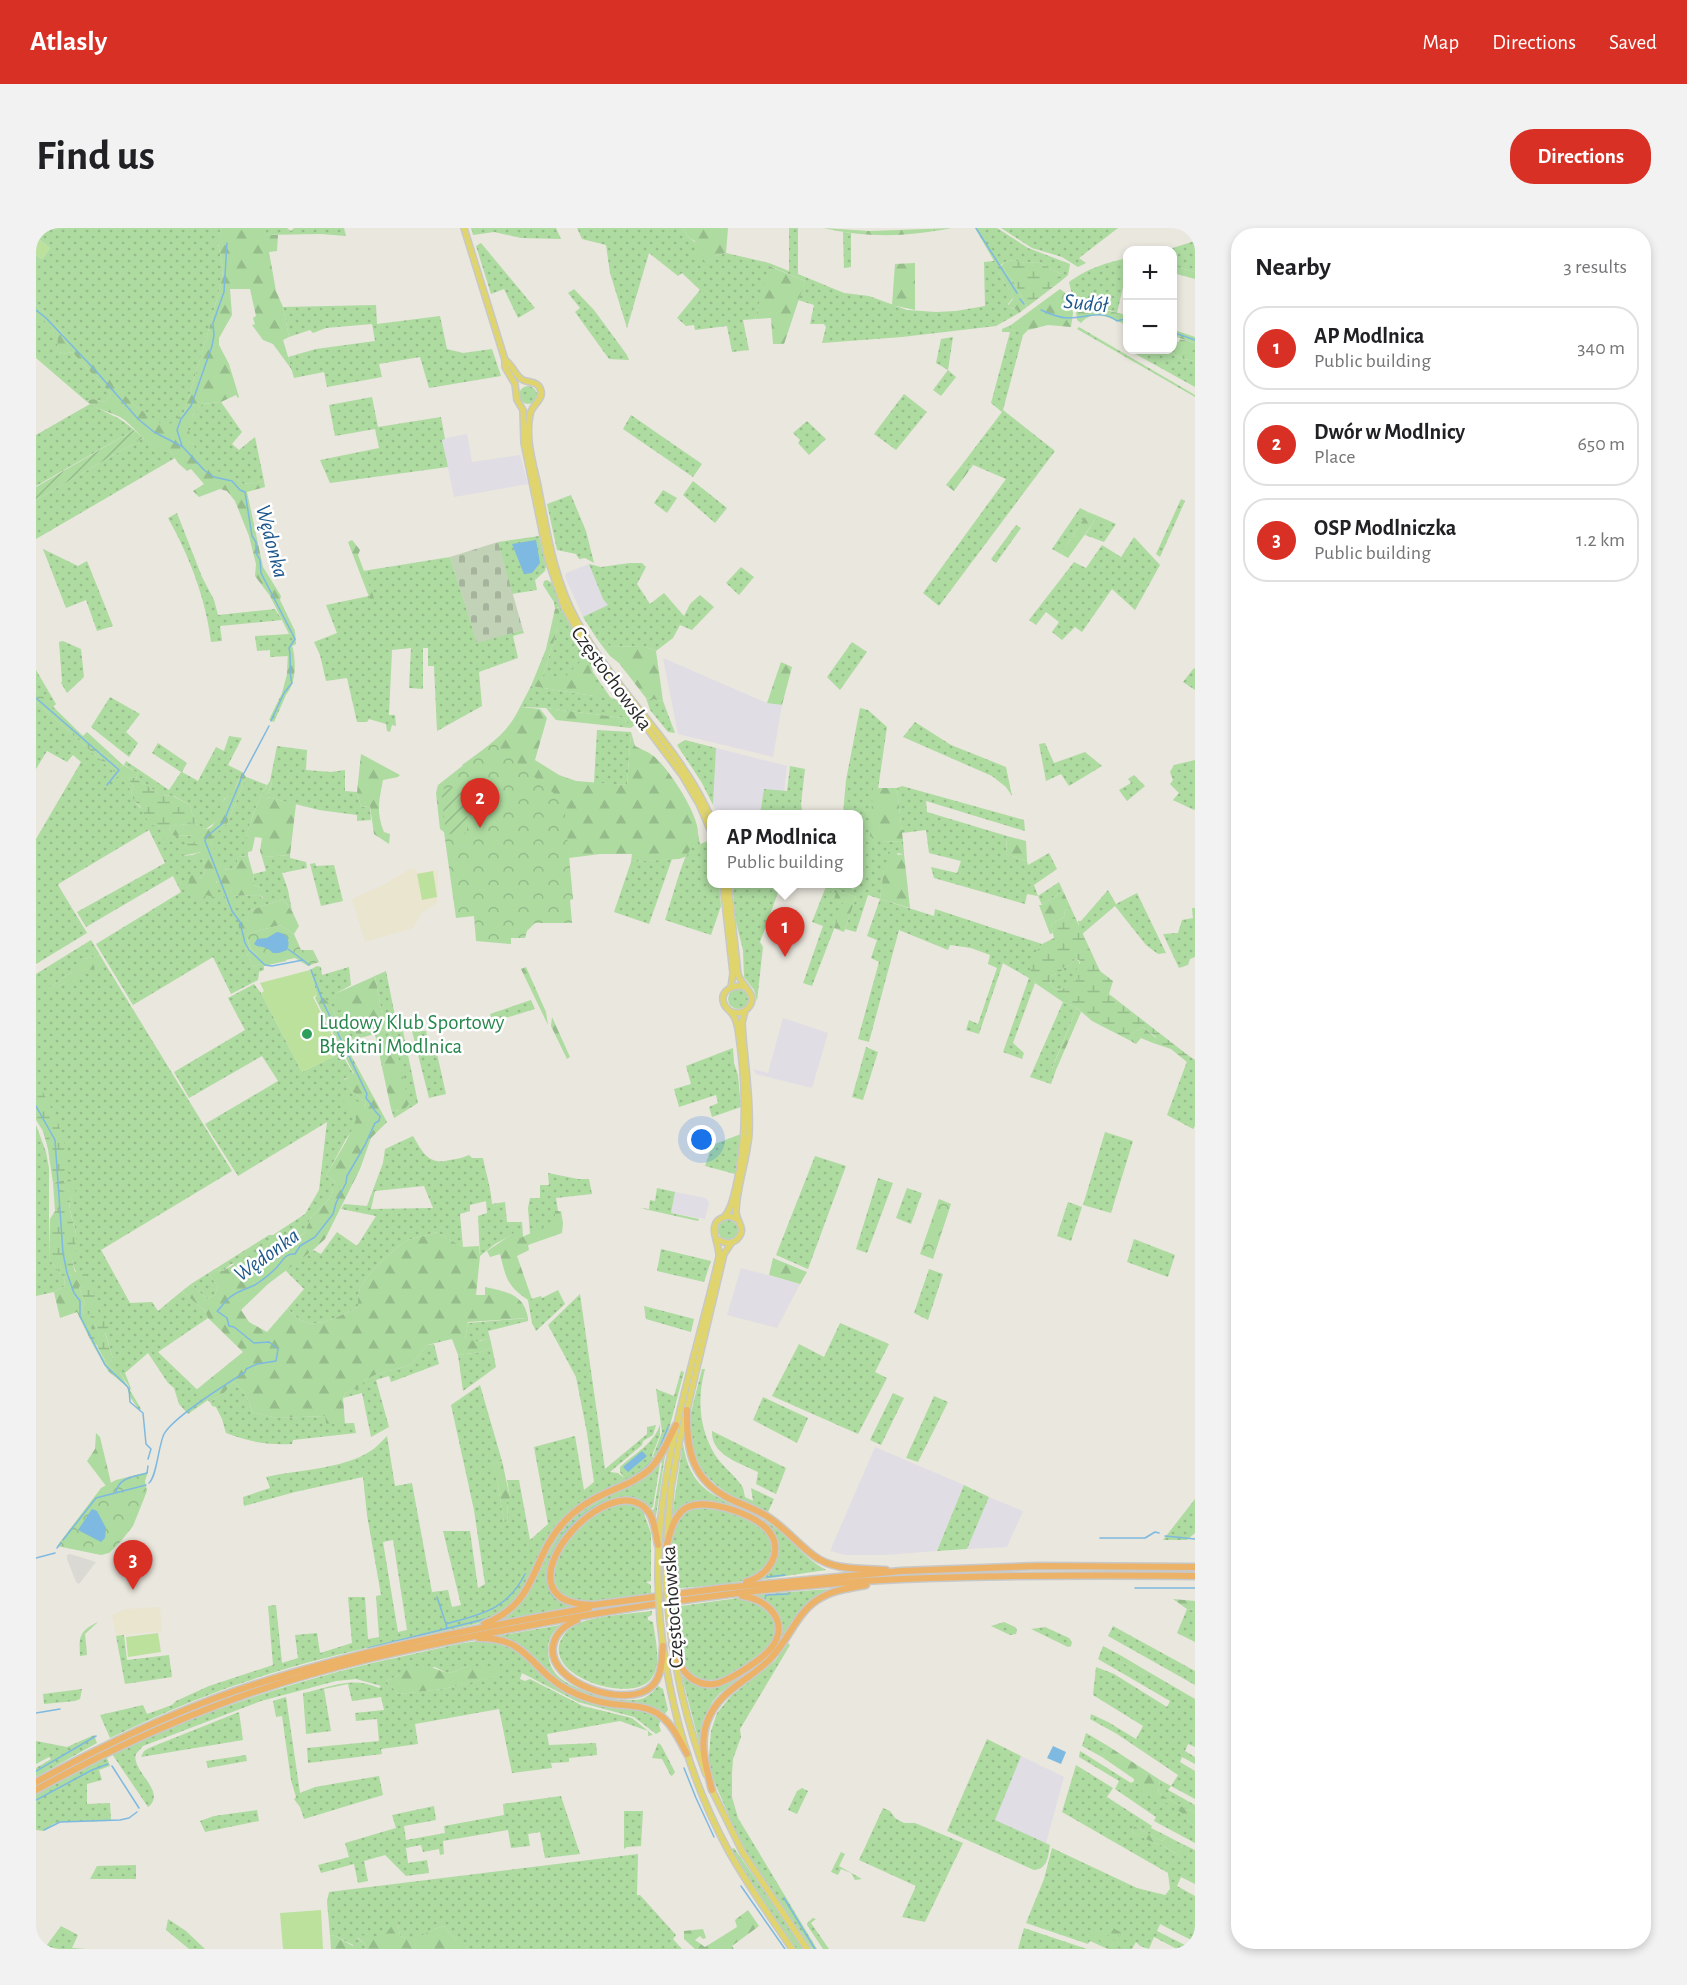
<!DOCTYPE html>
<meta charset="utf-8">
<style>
:root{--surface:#fff;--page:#f2f2f2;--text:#202124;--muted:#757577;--line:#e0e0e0;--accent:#d93025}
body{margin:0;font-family:"Alegreya Sans",sans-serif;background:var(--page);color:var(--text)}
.controls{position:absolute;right:18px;top:18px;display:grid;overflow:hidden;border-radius:12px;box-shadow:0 3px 9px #0003}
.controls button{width:54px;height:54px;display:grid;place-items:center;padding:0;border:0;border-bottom:2px solid var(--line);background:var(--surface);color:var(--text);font:30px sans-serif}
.you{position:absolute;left:666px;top:912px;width:21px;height:21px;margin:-15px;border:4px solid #fff;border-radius:50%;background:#1a73e8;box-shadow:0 0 0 9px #1a73e833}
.badge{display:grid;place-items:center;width:39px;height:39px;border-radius:50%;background:var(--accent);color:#fff;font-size:20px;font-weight:700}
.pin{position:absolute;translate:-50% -50px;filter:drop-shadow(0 2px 3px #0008)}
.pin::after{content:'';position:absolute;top:32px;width:21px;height:18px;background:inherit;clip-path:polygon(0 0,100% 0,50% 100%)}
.popup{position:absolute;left:671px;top:582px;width:156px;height:78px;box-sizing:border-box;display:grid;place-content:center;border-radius:12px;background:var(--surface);filter:drop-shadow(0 2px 4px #0005);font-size:20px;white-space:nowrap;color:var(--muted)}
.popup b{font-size:22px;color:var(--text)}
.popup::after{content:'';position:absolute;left:50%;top:100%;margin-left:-12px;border:12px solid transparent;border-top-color:var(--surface)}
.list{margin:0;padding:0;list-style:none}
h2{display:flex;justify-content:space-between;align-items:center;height:78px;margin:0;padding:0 24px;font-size:26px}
h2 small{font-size:20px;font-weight:400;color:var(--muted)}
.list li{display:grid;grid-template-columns:39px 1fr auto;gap:18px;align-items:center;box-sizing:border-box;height:84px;margin:0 12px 12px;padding:0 12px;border:2px solid var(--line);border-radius:24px}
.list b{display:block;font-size:22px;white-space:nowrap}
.list p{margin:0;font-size:20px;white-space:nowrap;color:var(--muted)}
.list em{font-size:20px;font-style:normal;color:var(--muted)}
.map{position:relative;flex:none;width:1159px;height:1721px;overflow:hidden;border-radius:24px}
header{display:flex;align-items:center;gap:36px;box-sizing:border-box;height:84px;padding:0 30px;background:var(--accent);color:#fff}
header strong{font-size:28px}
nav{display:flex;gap:33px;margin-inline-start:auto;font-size:21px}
.intro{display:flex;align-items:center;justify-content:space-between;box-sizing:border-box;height:144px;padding:0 36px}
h1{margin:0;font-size:42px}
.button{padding:15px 27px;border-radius:24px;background:var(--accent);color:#fff;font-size:21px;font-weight:700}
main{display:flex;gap:36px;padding:0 36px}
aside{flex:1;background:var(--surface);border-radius:24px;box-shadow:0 3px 9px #0003}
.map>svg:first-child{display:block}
.industrial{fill:#e0dde4}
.education{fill:#eae5cf}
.grass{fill:url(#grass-dots);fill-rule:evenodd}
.forest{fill:url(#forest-firs)}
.wetland{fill:url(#wetland-marsh);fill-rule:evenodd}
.cemetery{fill:url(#cemetery-stones)}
.park{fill:url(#park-crowns)}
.garden{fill:url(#garden-furrows)}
.pitch{fill:#bbe19d}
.plaza{fill:#dbd9d4}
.water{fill:#7db9e1}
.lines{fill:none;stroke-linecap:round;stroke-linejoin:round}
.stream{stroke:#7db9e1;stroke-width:1.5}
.major-casing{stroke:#c8c8c8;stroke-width:8}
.highway-casing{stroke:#c8c8c8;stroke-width:9}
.major{stroke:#e0d56d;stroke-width:5}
.highway{stroke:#ecb268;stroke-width:6}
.major-bridge-casing{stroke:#c8c8c8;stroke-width:8;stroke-linecap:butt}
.major-bridge{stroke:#e0d56d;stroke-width:5}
.leisure-dot{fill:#2e9e5b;stroke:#fff;stroke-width:2}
.labels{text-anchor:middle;stroke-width:5;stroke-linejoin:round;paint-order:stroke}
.street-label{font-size:21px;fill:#2a2a2a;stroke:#fff}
.leisure-label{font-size:21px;fill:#27864d;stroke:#fff;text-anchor:start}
.water-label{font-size:22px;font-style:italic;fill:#1d578c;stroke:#fff}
</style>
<header>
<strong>Atlasly</strong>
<nav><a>Map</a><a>Directions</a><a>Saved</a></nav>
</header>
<div class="intro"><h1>Find us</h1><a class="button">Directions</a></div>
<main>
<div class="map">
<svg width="1159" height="1721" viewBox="0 0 1159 1721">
<defs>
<pattern id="grass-dots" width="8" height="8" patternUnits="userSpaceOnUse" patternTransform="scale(1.5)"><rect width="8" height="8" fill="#addba0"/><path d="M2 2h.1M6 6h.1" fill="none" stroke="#95bc8a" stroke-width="1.8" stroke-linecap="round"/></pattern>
<pattern id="forest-firs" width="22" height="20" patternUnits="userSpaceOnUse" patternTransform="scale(1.5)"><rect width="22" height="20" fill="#addba0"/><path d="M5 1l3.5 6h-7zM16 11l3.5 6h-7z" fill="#95bc8a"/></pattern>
<pattern id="wetland-marsh" width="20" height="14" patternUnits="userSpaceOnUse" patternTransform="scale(1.5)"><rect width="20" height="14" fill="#addba0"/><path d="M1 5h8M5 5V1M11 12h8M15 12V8" fill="none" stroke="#95bc8a"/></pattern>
<pattern id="cemetery-stones" width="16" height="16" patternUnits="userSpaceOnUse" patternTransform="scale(1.5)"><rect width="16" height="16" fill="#c1d2b7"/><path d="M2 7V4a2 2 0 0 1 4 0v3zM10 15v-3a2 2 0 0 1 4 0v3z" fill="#a6b49e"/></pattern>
<pattern id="park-crowns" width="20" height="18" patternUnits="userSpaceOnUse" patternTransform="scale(1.5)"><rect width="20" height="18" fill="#addba0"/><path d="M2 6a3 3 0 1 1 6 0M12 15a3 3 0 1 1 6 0" fill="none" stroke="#95bc8a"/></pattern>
<pattern id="garden-furrows" width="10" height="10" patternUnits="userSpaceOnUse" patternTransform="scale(1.5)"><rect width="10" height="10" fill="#addba0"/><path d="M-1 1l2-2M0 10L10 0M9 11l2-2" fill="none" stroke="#95bc8a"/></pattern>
</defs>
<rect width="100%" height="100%" fill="#eae7de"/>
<path class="industrial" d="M431 206 436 234 484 227 492 256 418 269 406 211Z
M553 336 567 371 573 377 547 389 529 349 530 345Z
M627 430 731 475 746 477 737 529 642 506Z
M680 520 751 538 748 565 728 561 724 586H681L677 577Z
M747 790 792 805 776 860 720 846 717 841 732 845Z
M639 964 670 970 673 975 669 991 635 985Z
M705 1040 764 1056 741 1100 691 1087Z
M839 1219 928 1257 901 1323 849 1327H809L794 1323Z
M953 1269 987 1283 971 1319 931 1321Z
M985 1528 1028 1549 1010 1615 958 1593Z"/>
<path class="education" d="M375 640 384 645 402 642 401 675 386 685 377 700 329 714 316 671 349 656Z
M124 1379 126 1403 80 1408 76 1387 89 1381Z"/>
<path class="grass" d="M0 0H186L182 7V15L187 40 186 51 173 101 148 185 130 200 98 177 27 106 14 89 0 77V27L6 31 14 20 0 9Z
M232 0H251L255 3 258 0H308L310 8 285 6 225 7Z
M435 0H520L525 11 485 10 458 4 437 7Z
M541 0H647L653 10 680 28 690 25 733 35 753 43V0H762V46L808 65 833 68 871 82 900 84 920 83 949 78 948 34 958 33 939 0H961L992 20 1034 36 1032 47 1025 53V46L1002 34 989 35 977 32 969 34 962 39V44L976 66 977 70 972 76 974 80 980 81 983 85 960 98 866 109 786 115 790 99 788 96H774L778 77 762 72 769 53 734 38 719 91 707 92 713 122 696 124 691 98 659 102 658 97 650 98 641 90 664 62 646 45 642 48 613 25 591 100 574 45 570 17 546 11Z
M965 0H1082L1043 30 1050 35 1042 39 1026 29 996 20Z
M807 4 815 5V39L808 40Z
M1159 13V44L1137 38 1136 22H1130Z
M445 15 499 80 482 90 468 61 455 66 440 18Z
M1091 30V42L1081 85C1066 79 1056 80 1040 83L1033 54C1052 40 1070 35 1091 30Z
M538 61 558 82 591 127 593 132 573 131 539 84 544 80 532 65Z
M340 77 341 96 404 88 411 121 427 125 456 121 465 148 393 160 384 129 343 136 346 149 291 159 288 144 258 150 252 129 280 121 339 113 336 96 290 100 277 105 274 102 253 109 247 79Z
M0 86 6 90 23 108 21 123 27 126 36 124 75 166 69 174 57 171 50 173 0 130Z
M975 97V103L990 100 992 102 987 107 967 182 1019 223 903 378 887 365 970 251 935 236 930 240 925 238 966 184 955 175 974 104H966V101Z
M1043 99 1159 167V169L1041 101Z
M917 109 912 142 920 149 905 168 897 162 912 142 900 135 905 111Z
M1094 122H1129L1147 131 1159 133V159L1094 123Z
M483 167a9 9 0 1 1 18 0a9 9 0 1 1-18 0Z
M868 166 891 184 860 222 838 206Z
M336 169 342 199 405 189 409 211 406 212 412 239 294 255 284 232 343 220 339 201 299 208 293 177Z
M185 174 206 204 196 216 203 222 219 209 228 253 207 256C193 244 196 249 181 244 170 240 152 214 152 201 152 192 160 183 166 176Z
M54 176C71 186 82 187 98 202L0 258V207Z
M595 187 666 236 657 249 587 201Z
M771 193 790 211 773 227 762 215 764 212 757 205Z
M107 210 116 217 133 221 139 230 0 311V272Z
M657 253 691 280 679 295 647 267Z
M627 262 641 270 631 285 618 275Z
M535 267 550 303 558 335 549 330 543 331 540 326 521 322 511 276Z
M1145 271 1149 273 1124 329 1120 326Z
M1044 280 1052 284 1025 326 1016 321Z
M141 285 166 349 178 372 182 387 239 381 246 392 184 398 186 413 175 414C170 371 153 327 132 290Z
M1062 288 1080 296 1068 314 1049 307Z
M980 297 985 300 960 335 955 331Z
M503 308 510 338 509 343 499 352 501 362 476 366 462 314Z
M1098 309 1124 337 1099 382 1076 361 1046 404 1039 399 1026 412 1016 404 1023 394 1010 384 1000 397 993 392 1038 334 1050 340 1066 317 1085 329Z
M7 321 42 338 51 333 77 398 61 403 50 372 30 380Z
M414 329 441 414 487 402 488 405 477 408 482 430 443 444 446 478 401 503 398 438H392V420H387V461L373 460 375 420 356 422 353 487H359L360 498 356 497 354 504 351 503 350 496 333 491 331 494H321L311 450 290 453 284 427 278 414 301 405 290 377 333 368 335 373H338L327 343Z
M594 335H606L610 339 601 356 614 376 628 365 648 388 654 376 664 367 678 379 656 402 644 397 637 410 620 423 606 418 575 419 561 411 547 389 572 377 567 371 553 336 565 339Z
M705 339 718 349 703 367 690 355Z
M511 352 516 355 532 394 553 428 557 444 574 469 588 476 602 494 595 500 588 490 510 480 484 479 495 458 558 468 527 451H506L520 406 523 379 519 381 518 374 507 357 508 353Z
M259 403 260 416 256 418 257 421H252V428L234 429V422L221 423 219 408 253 406Z
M27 413 45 421 48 449 31 465 25 455 26 453 23 414Z
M816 414 831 424 804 462 791 449Z
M1158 440 1159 441V462L1147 454Z
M0 442 20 476 16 480 0 462Z
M246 465 250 467 238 494 233 492Z
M74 469 104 486 90 504 102 515 93 529 55 499Z
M610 470 627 473 639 505 632 504 614 482Z
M0 474 78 544 76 546 79 550 85 546 95 563 98 573 136 612 138 608 160 607 159 615 153 614 147 628 156 627 158 629H167L169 645 166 649 162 650 159 647 170 667 182 653 194 680 196 668 223 667 227 671 225 660 218 657 217 646 230 643 226 629 254 627V630L270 634 271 640 246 645 252 662 256 683 247 671 215 682 212 688 210 721 214 720 215 722 211 727 218 739 224 736 228 738V742L223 744 222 752 195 766 177 729 97 777 60 716 145 664 137 648 50 699 41 684 129 635 113 602 24 655 22 657 51 705 0 736V611L45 534 37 527 31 534 11 523 0 541Z
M824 480 832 482 851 499 842 561 837 560 845 614 867 613 868 626 852 624V638L848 642 844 671 898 688 899 681 1006 716C994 732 993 736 999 755L977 815 988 825 986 831 967 824 993 750 965 734 967 735 943 806 930 802 933 792 942 796 961 740 952 736 954 727 935 720 914 717 912 722 863 702 833 814 822 811 843 734 835 730 841 712 831 708 844 671 832 667 820 704 809 701 820 669 790 658 791 656H801L818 661 819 656H822V586H807L810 552Z
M879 494 915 517 970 539 976 568 970 559 956 548 867 509Z
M561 502 595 504 591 557 558 555Z
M193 508 206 510 192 537 206 544 197 565 188 571 182 592 170 601 165 600 159 595 161 592 156 586 154 577 138 568 125 567 100 550 102 545 88 537 90 533 133 562 145 544 116 525 122 515 151 535 146 544 162 553 180 519 188 523Z
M649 512 680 520 677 577 666 555 641 517Z
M1009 515 1018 535 1049 524 1066 538 1033 558 1025 546 1010 553 1003 516Z
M241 518 271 522 270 542 295 544 309 542V563L321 564 325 579 334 578 335 592 321 593V587L283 582 231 569 236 555 234 553Z
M1159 532V581L1158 582 1137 572 1143 565 1134 556 1137 552 1134 544 1138 537Z
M754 538 769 541 765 576 767 586H724L728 561 751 563Z
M1098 547 1109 558 1091 573 1083 562 1095 555 1092 551Z
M210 549 231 557C220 576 211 600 208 621L212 624V628L201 629 202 637 195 642 185 641 175 614 176 608 191 596Z
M866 558 988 592 989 603 890 573 891 584 971 608 970 626 991 633 992 637 1013 625 1021 641 998 657 1002 668 1023 654 1027 663 1006 677 1002 668 991 666 989 676 898 650 895 639 921 645 925 633 893 625 890 602 866 605 861 560Z
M662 605 664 616 672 613 675 622 676 656H683L685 678 675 707 629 692C636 672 649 619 662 605Z
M636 631 613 696 578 684 595 634Z
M279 635 280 638 298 637 307 673 285 678 274 636Z
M696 656H745L724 714 727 719 721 773 718 762 708 749 707 722 700 694Z
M789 661 800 665 808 675 776 758 767 755 787 698 776 694Z
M1072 662 1080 676 1101 665 1130 725 1122 726 1110 717 1079 678 1045 707 1042 693H1045Z
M1156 680H1159V729L1154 731 1152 737 1143 740 1127 706 1142 705 1146 692 1157 690Z
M55 712 64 727 49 731 36 744 13 760 15 762 68 734 196 943 65 1022 94 1075 116 1074 122 1083 146 1063 169 1083 172 1090 122 1124 172 1172 152 1186 143 1176 138 1160 132 1155 112 1125 89 1145 96 1163 84 1145 81 1146 71 1136 77 1131 69 1104 72 1098C58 1080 42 1055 36 1032L40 1027C39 1020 40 1014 40 1007 39 992 27 976 39 964L32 950 24 902 0 854V746Z
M1039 731 1043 733V753L1032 755 1030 759 1025 762C1017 761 1013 757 1014 749L1020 745H1025L1027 740 1035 737Z
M281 738 285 739 286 747 313 739 315 757 301 765 307 782 316 787 321 810 308 814 304 807 306 804C301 791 295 768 279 770L281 767 274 742Z
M350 743 362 803H367L382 875 358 890 355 881 362 883 372 876 354 816 356 822 346 839 339 806 328 809V805L349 802 339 748Z
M218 756 225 765 266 844 305 825 318 847 308 851 316 863 330 875 320 890 319 899 310 911 290 948 299 953 294 970 275 989 268 1006 255 1011 231 1032 195 1036 187 1043 180 1042 173 1047 182 1058 179 1067 171 1071 155 1056 233 1007H237L269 986 283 962 291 894 202 948 169 896 242 853 226 828 153 870 138 844 209 802 192 770Z
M692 771a10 10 0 1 1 20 0a10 10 0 1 1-20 0Z
M495 772 499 781 456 794 454 786Z
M1027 774 1041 780 1016 840 1020 842 1015 856 994 849Z
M376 803H390L394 818 399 817 410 866 393 870Z
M830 819 842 824 827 872 816 869Z
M697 820 698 835 702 847 705 879 676 889 673 879 682 875 680 867 643 879 638 861 655 856 650 838Z
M1153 828 1159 832V898L1157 901 1131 887Z
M0 897 10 924 13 940V1031L28 1050 29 1058 18 1064 0 1068Z
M1069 904 1097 913 1075 985 1047 977Z
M705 906 699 946 669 938 676 917Z
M377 908C385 921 391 936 409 933 418 931 425 931 433 927L436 930H447C450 946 455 960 456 976L469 974 471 994H486L487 1009 482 1011 479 1005 459 1016 444 1028 442 988 451 985 450 973 434 977V983L424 986 427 1019 400 1004C391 1008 381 1009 372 1012 361 1017 334 1044 327 1055 322 1061 322 1071 322 1079 307 1086 283 1101 266 1093 261 1091 256 1084 251 1081L268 1061 249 1042 277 1022 285 1026 301 1004 321 1018 340 988 305 981 308 976 331 978 347 935 349 921ZM388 958 397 980 335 981 339 963Z
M779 928 810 938 772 1041 740 1027Z
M512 945 542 951H553L556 966 520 970 522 983 520 984V994L494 1006 492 980 494 970H504V957H513Z
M842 950 857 955 831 1025 820 1021Z
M621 960 639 964 635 985 663 991 662 993 604 980 613 981 614 972 619 973Z
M871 960 886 965 875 996 860 990Z
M1032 974 1046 979 1035 1013 1021 1008Z
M682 1002a10 10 0 1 1 20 0a10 10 0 1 1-20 0Z
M1098 1011 1139 1027 1132 1049 1091 1034Z
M625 1021 675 1033 668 1054 621 1043Z
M893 1041 907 1046 892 1092 878 1085Z
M522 1062 529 1076 500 1103 496 1095 492 1072 505 1068 506 1070Z
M544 1066 569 1241 611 1206V1199L620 1197 617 1207 607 1213 606 1217 574 1244 582 1245 588 1250 584 1244V1239C599 1225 619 1215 624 1196V1207L616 1228 619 1232C601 1253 572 1264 549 1278 543 1281 533 1284 529 1290 500 1329 497 1377 444 1395 366 1413 285 1427 209 1454 163 1469 118 1489 74 1510L64 1487 107 1477 111 1486 136 1477 140 1473 173 1458 237 1437 232 1378 240 1377 246 1435 262 1430 259 1407 281 1405 284 1425 316 1415 312 1369H329L332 1411 343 1409 340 1368 345 1367 331 1287 327 1249 259 1264 208 1278 207 1269 234 1260 230 1249C261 1242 306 1241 333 1224 340 1220 345 1214 351 1208L359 1258 376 1255 396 1364 412 1362 416 1379 425 1377 407 1303H434L442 1360 449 1356 438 1282 415 1177 444 1157 466 1233 457 1236 462 1257 468 1294 472 1293 471 1273 474 1270 471 1252H483L494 1312 512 1296 498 1219 539 1208 548 1262 558 1254 551 1205 540 1149 512 1097ZM357 1312 371 1402 362 1404 347 1314Z
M608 1078 658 1091 655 1104 610 1091Z
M492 1090V1093L452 1103 454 1110C446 1112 436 1116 429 1112L432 1095Z
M804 1095 853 1116 839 1144 851 1150 822 1206 736 1168 763 1116 788 1129Z
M398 1116 403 1136 355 1154 353 1148 340 1152 353 1199 335 1209 326 1165 307 1170 309 1165 324 1159 329 1152 339 1147 375 1137 391 1117Z
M456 1119 460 1139 427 1163 422 1127 445 1124Z
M666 1141H669C661 1171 663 1200 679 1227 686 1238 702 1250 707 1260 708 1263 708 1266 709 1269L717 1273 715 1260 738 1271 732 1284C699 1270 665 1257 656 1218 654 1209 653 1200 654 1190 657 1174 662 1157 666 1141Z
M645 1143 648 1144 631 1209 620 1230 617 1228 626 1204 620 1161 638 1168Z
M655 1145 634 1250 629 1298 628 1353H624C624 1281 638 1215 655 1145Z
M198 1154C208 1162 213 1172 216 1184L241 1190 289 1188 290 1196 318 1195 320 1205 257 1212 256 1216C229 1217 215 1214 190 1205L186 1191 180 1179 176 1178 174 1174 188 1165Z
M857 1165 868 1170 845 1217 834 1212Z
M898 1168 912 1174 882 1234 870 1230Z
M727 1169 772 1190 761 1215 717 1192Z
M676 1203 750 1240 740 1266 720 1256 722 1244C704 1235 675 1227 676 1203Z
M647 1214C654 1276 700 1270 737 1298 757 1312 769 1331 790 1342L722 1352C744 1338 751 1307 725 1292 717 1288 707 1285 699 1282 686 1276 673 1270 659 1273 649 1275 643 1283 636 1288Z
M630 1221 619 1295 614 1284 618 1281 626 1235 623 1233Z
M622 1235 624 1236 617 1279 613 1282C604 1273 592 1268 579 1271 569 1274 560 1284 552 1290 544 1297 533 1303 527 1311 507 1336 502 1368 539 1378L461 1393C499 1373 503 1328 529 1296 548 1273 595 1251 622 1235Z
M928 1257 953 1269 931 1321 901 1323Z
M1159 1271V1305L1151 1312H1127Z
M581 1275H595L610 1285 608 1286 615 1305V1353L610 1354 615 1357V1365C591 1368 553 1380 529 1369 523 1366 518 1358 517 1351 514 1316 553 1289 581 1275Z
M672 1278C696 1286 740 1293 735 1327 733 1338 725 1346 715 1350 696 1358 659 1358 637 1361V1355L641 1350 635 1351C635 1330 629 1292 653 1281 659 1279 666 1279 672 1278Z
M750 1355 680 1366 366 1421V1419L576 1378Z
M793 1361 773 1373 762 1385 736 1426 684 1465 677 1473 667 1492 663 1514 646 1449 648 1448 655 1453 682 1457 738 1420C742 1391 748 1381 718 1367Z
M702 1370C731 1374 751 1393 731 1421 708 1439 659 1478 644 1429 640 1417 640 1404 639 1392L644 1390 639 1384 638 1379Z
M1151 1381 1159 1382V1414L1141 1405Z
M616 1383V1387L612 1389V1392L617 1394C619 1411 627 1438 614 1452 594 1475 511 1450 524 1414 528 1405 534 1399 543 1395 563 1387 594 1386 616 1383Z
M62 1394 49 1406 51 1427 44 1428C43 1409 43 1403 62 1394Z
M968 1394 979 1399 981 1402 980 1406 974 1407 955 1398Z
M524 1397C517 1403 512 1411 512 1421 512 1430 514 1440 521 1447 536 1463 587 1478 608 1470 614 1467 618 1463 622 1458L627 1461 632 1482 628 1487C597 1479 561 1475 533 1459 505 1443 494 1416 462 1408Z
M1077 1398 1159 1443V1457L1072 1408Z
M1009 1399 1033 1410 1036 1414 1035 1418 1032 1419 995 1401Z
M88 1407 91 1432 133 1427 136 1449 89 1456 80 1408Z
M454 1412 474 1417 538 1467 617 1486 625 1491 623 1497 625 1503 620 1506 598 1489 542 1474 486 1445 484 1451 489 1453 494 1451 547 1478 596 1490 617 1507 612 1508V1503L584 1493 511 1506 513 1517 560 1515 561 1527 533 1530V1534L515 1535 516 1540 476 1545 463 1481 379 1496 382 1516 345 1521 346 1526 272 1535 271 1520 343 1513 341 1491 320 1493 319 1485 348 1482 345 1469 316 1473 312 1456 288 1461 295 1503 270 1506 267 1465C293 1460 315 1447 343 1460L345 1458 320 1451 300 1453 225 1473 107 1518C105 1521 102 1523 100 1526 94 1542 132 1564 112 1579L76 1526C173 1480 272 1448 377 1426 402 1421 428 1413 454 1412ZM432 1438 465 1447 407 1461 363 1466 350 1453 363 1447 399 1439 411 1445 417 1444Z
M752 1415 754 1417 704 1501 705 1509 697 1531 696 1546V1569L702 1590 781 1721H776L719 1638 702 1609 672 1539 675 1503 681 1485 695 1468 739 1433Z
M1067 1418 1084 1427V1433L1108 1447 1111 1443 1159 1471V1519L1152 1516 1149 1523 1159 1529V1536L1146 1529 1144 1534 1159 1543V1571L1135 1558 1132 1562 1159 1577V1584L1150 1581 1122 1565 1124 1552 1135 1558 1142 1547 1081 1506 1054 1491 1055 1486 1072 1494 1100 1511 1107 1498 1057 1467 1060 1439 1078 1446 1131 1479 1134 1473 1062 1431Z
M46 1461 44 1471 39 1473 8 1476 7 1466Z
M250 1469 264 1565 279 1559 343 1548 347 1567 268 1591 264 1579 258 1571 260 1569 255 1552 246 1488 240 1489 237 1473Z
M203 1484 207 1512 105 1529 108 1523 113 1520Z
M1050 1505 1072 1518 1066 1529 1046 1518Z
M58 1507 61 1515 0 1549V1540L15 1531 13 1529 0 1536V1513L31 1519Z
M951 1511 985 1528 959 1592 1014 1617C1012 1628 1012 1641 998 1642L911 1603Z
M622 1515 625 1517 639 1544 637 1547 635 1548 626 1531 616 1530Z
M1044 1523 1095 1555 1098 1553 1153 1589 1151 1593 1159 1598V1615L1118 1593 1120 1589 1079 1561 1083 1553 1043 1529Z
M210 1527 211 1533 172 1540 170 1533Z
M68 1530H71L74 1538 63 1542 66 1552 51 1556V1576L74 1575 75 1593 24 1594 17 1596 8 1603 0 1602V1566Z
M1040 1537 1077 1560 1071 1569 1116 1598 1115 1600 1131 1608 1126 1613 1098 1598 1096 1604C1105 1608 1113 1613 1122 1616 1132 1619 1138 1627 1148 1628L1145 1621 1146 1616 1159 1622V1656L1145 1649 1141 1658 1159 1668V1714L1124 1696 1121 1703 1157 1721H1141L1118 1709 1113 1721 1104 1718 1100 1714 1096 1721H1072L1054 1713 1052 1716 990 1695 1008 1651 1016 1620 1101 1660 1129 1667 1134 1661 1132 1645 1026 1584Z
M766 1560 772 1563 761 1586 752 1582 761 1563Z
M525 1568 544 1626 509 1630 504 1604 492 1606 494 1618 475 1620 472 1602 407 1613 408 1626 404 1627 403 1621 387 1624 385 1617 370 1620 372 1635 391 1632 393 1645 370 1648 349 1627 328 1633 332 1653 322 1655 318 1636 285 1645 282 1637 313 1629 309 1615 360 1600 356 1587 398 1578 400 1592 368 1598 370 1612 409 1605 408 1598 468 1587 467 1576Z
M847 1580 854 1583 859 1590 868 1595H879L927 1615 889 1694 866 1689 880 1658 823 1632Z
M221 1582 223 1593 169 1604 164 1593 178 1588Z
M588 1583H607L605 1618 591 1619 588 1621Z
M698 1620 768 1721H760L719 1661 695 1621Z
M805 1624 809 1626 803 1638 826 1651 819 1652 815 1645 805 1641 802 1647 795 1644Z
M602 1626 601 1667H604L640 1707 637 1711 646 1721H431L429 1715 419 1711 408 1698C391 1701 385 1716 364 1708L362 1696 347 1709 321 1710 329 1716 331 1721H317V1717L299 1708 294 1707 291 1674 293 1664Z
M100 1637V1651H54L61 1638Z
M777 1690 780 1691 775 1695 793 1721H787L771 1697 772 1694Z
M132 1691 150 1703 169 1721H153L130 1702Z
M25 1698 42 1707 36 1720 51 1721H8Z
M988 1700 1051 1721H982Z"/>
<path class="forest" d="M186 0H232L226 7H242L241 23 233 24 240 63 247 79 253 109 247 112 256 142 237 116 227 112 216 97 219 96 217 90 220 88 214 61H194L196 87 183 110V117L193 136 203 169 202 170 200 167 185 174 166 176 157 187 152 201 157 213 156 215 165 229 180 243 195 246 207 256 228 253 229 259 211 264 227 339 245 368 244 372 259 403 253 406 234 368 219 348 220 336 213 308 199 273 191 263 184 261 163 269 157 263 168 256 155 241 151 243 142 235 133 221C112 224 100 198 84 189 72 183 61 182 50 173L57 171 69 174 75 166 36 124 27 126 21 123 22 108 6 90 0 86V77L14 89 27 106 60 137 98 177 130 199 148 185 173 101 186 51 187 40 182 15V7Z
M647 0H692L690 25 680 28 675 34H663L659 13 653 10Z
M787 0 834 3 916 0C869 9 834 10 787 0Z
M879 35V82L856 77 859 36Z
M733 38 769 53 748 116H737L735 90 719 91Z
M965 38 979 56 991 79 983 85 980 81 971 79 977 71 976 66 962 44V39Z
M1137 38 1159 44V51L1137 45Z
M1024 61 1033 68 1037 85 1035 99 1012 97 992 102 990 101 974 103 975 97Z
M1060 80 1091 87V97C1076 92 1059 79 1045 95L1041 92 1040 83Z
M1136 101 1159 109V115L1137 108Z
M935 235 937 237 918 263 910 257 925 238 930 240Z
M1052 284 1062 288 1032 330 1025 326Z
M316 312 324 322 322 327 339 373 335 374 312 314Z
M524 379 520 406 506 451H527L549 429 564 465 558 468 495 458 510 421 519 381Z
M561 411 575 419 606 418 620 423 627 473 610 470 583 435 574 428Z
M252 421H257C260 436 260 454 250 467L246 465 251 446Z
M745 434 756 439 746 477 731 475Z
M484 479 504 481 511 490 499 532 523 547 540 553 591 557 595 504 599 518C604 521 611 523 616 527 631 537 663 587 662 605L659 609 651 628 643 631 595 634 596 626H564L533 630 532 622 426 537C449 520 472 506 484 479Z
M510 480 588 490 595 500 520 492Z
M65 524 85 539 87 537 102 545 100 550 94 549 93 552 98 559 95 563 85 547 79 550 76 546 80 541 62 527Z
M325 526 364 547 362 549 347 552C343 573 340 584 348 604L354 606 353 616 338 606 334 578 325 579 321 564Z
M206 544 210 549 191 596 177 608 175 614 186 641 195 642 202 637 201 629 212 628 217 646 218 657 225 660 228 670 223 667 196 668 197 679 194 680 181 653 180 655 182 665 178 669 170 667 168 674 165 675 155 668 149 659 153 654V647H159L163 650 166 649 169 645 167 629 158 630 156 627 165 624V620L159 615V607L138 608 133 601 135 598 159 595C180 614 181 582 188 572 190 569 193 568 195 566 200 561 203 551 206 544Z
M234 553 236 554 231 569 260 576 254 627 226 629 224 623 226 610 219 609 216 623 212 624 207 621C211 602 222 569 234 553Z
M837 560H861L867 613 845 614 834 608Z
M971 608 990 613 991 633 970 626Z
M859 622 862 627 868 626 874 680 844 671 848 641 852 638V624Z
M790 658 820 669 808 704 798 700 807 675 798 672 800 665 789 661Z
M1027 663 1034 678 1029 683 1028 689 1015 696 1017 705 1014 706 1003 677H1006Z
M247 671 256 683 263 698 258 706 244 697 210 706 214 720 211 721 206 714 202 695 206 694 210 704 212 687 215 682Z
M215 722 221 727 250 728V733L228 738 224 736 218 739 211 727Z
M64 727 68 734 32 755 30 754 14 763 13 760 36 744 37 738 49 731Z
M490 739 510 784 512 797 485 741Z
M339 748 349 802 329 805 328 809 321 810 316 787H310L307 782 303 783 300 769 301 765Z
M286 769C296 775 302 793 306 804L304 807 351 894 335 910 324 941 289 1011 277 1022 232 1056 205 1082 213 1094 231 1104 251 1081C256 1084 261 1091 266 1093 283 1101 307 1086 322 1079 322 1071 322 1061 327 1055 334 1044 361 1017 372 1012 381 1009 391 1008 400 1004L427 1019 443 1018 444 1028 440 1067H449V1059C471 1064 488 1066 492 1090L432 1094 429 1112 444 1113 454 1110 456 1119 445 1124 422 1127 416 1111 391 1117 375 1137 339 1147 329 1152 325 1159 309 1165 307 1170 309 1196H290L289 1188 241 1190 216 1184C213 1172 208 1162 198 1154L188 1165 174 1174 160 1162 207 1124 172 1090 169 1083 146 1063 155 1056 171 1071 179 1067 182 1058 173 1047 180 1042 187 1043 208 1030 213 1033 222 1027 231 1031 235 1030 233 1024 236 1021 268 1006 275 989 294 970 299 953 290 948C298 933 318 903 320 890L306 871 312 866 328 879 330 875 316 863 308 852 318 846 279 770Z
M1041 780 1045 784 1020 842 1016 841Z
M516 789 534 829 531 831 515 798Z
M1107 799 1120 810 1117 815 1105 810 1100 816 1093 812 1097 805Z
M357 805 373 876C368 883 363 884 355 881L346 839 348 836 347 825 356 822 354 816 346 817 345 810Z
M28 952 31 962 28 963 25 960 22 964 24 981 19 983 17 955Z
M519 983H525L527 995 526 1005 492 1017 493 1022 481 1028 496 1071 492 1072C471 1058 470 1050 464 1026L454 1029 451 1023 479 1004 482 1011 519 994Z
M737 1030 771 1044 764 1056 733 1047Z
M35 1046 41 1050H45L47 1057 43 1059 49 1076 46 1079 48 1086 53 1085 61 1100 56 1103 53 1098 49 1101 41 1084 24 1090 18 1064 29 1058 28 1050Z
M59 1116 71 1136 80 1145H84L105 1181 103 1182 94 1169 91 1159 72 1143 57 1117Z
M60 1205 64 1209 75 1255 70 1258 51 1233 59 1221Z
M466 1233 474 1270 471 1273 472 1293 468 1294 462 1257 456 1236Z
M1137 1371 1159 1373V1382L1151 1381Z
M1084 1427 1111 1443 1108 1447 1084 1433Z
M389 1437 411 1445 417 1444 432 1438 460 1440 466 1447 407 1461 363 1466 350 1453 363 1447 370 1440Z
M1072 1518 1124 1552 1122 1565 1150 1581 1159 1584V1598L1151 1593 1152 1589 1120 1568 1118 1571 1106 1564 1105 1558 1098 1553V1551L1066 1529Z
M1098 1598 1126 1613 1131 1608 1146 1616 1145 1620 1149 1624 1148 1629C1138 1626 1132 1619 1122 1616 1113 1613 1105 1609 1096 1604Z
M712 1682 723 1698 696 1718 698 1721H659L648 1711V1703L667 1701 670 1710 667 1711 664 1708 659 1712 669 1719 701 1699 699 1692Z
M359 1694 362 1696 364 1708C383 1715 392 1701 408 1698L419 1711 429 1714 431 1721H331L329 1716 321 1709 322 1707 347 1709Z
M1070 1696 1086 1705 1084 1708 1073 1705 1071 1709 1085 1716V1719L1055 1711 1060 1702H1066Z
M294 1707 299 1708 317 1718V1721H295Z"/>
<path class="wetland" d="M977 32 989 35 1002 34 1025 46V53L991 79 979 56 965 38 969 34Z
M1144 111 1159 115V133L1147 131 1129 122H1136L1137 113 1143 114Z
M0 462 47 508 51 504 87 537 85 539 65 524 62 527 80 541 78 544 0 474Z
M94 549 100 550 125 567 137 568 154 577 156 586 161 592 159 595 135 598 133 601 138 608 137 612 130 616 123 598 114 597 104 578 98 573 95 563 98 559 93 552Z
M153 614 159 615 165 619V624L146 628 147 619Z
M1034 678 1064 743 1077 753 1073 766 1153 828 1151 834 1135 821 1117 815 1120 809 1107 799 1097 805 1093 812 1056 793 1041 780 1027 774 999 755 994 741 996 729 1006 716 1018 710 1015 696 1028 689 1029 683ZM1039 731 1043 732 1044 735 1040 739 1043 753 1032 754 1030 759 1025 762C1017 761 1013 757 1014 749L1020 745 1024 747 1027 740 1035 737Z
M0 854C10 867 25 898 28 914 30 934 30 945 40 964 26 975 39 993 40 1007 40 1014 39 1020 41 1027L36 1032 39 1044 49 1043 61 1072 60 1080 73 1098 69 1105 77 1131 71 1136 60 1116 57 1117 49 1101 53 1098 57 1102 61 1100 53 1086H48L46 1079 49 1076 43 1059 47 1057 45 1051H41L35 1046 28 1050 13 1031 14 991 19 983 24 981 22 964 25 959 28 963 30 962 28 952 17 955 12 921 7 903 0 892Z"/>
<path class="cemetery" d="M462 314 487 402 441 415 414 329Z"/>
<path class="park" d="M457 514 528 574 537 671 534 672 536 695H499L491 703 489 710H475V716L440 713 438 688 420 690 408 604 404 601 400 565 402 557Z
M244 697 258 706 265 722H277L283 734 272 738 259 730 232 736 215 722 210 706Z
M903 971 915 976 897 1031 884 1026Z
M112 1244 109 1253 111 1263 97 1298 85 1313 73 1325 65 1327 21 1318 65 1260 80 1252Z"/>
<path class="garden" d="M98 202 107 210 0 272V259Z
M429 559 432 597 429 606H410L405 561Z"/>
<path class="pitch" d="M0 9 14 20 6 31 0 27Z
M397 643 401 669 386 672 381 646Z
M274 742 281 767 277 769 305 825 266 844 225 765 228 763 224 755Z
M122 1405 125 1424 92 1429 90 1409Z
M285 1682 287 1721H247L244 1685Z"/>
<path class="plaza" d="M34 1326 60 1334 43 1356 40 1354 31 1331V1327Z"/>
<path class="water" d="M500 312 504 335 496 345 488 346 476 316Z
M241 704C251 705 255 713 251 722L243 725H237C228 716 224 721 218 716L221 711 231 710Z
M606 1223 611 1228 592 1244 587 1239Z
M56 1281 61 1283 70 1300 69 1310 65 1314 42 1302Z
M1017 1518 1030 1524 1025 1536 1011 1530Z"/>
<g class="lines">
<path class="stream" d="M940 0 981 65
M984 71 988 76
M0 82 10 90 59 142 102 191 118 204 147 219 168 242 178 249 196 253 204 262 209 264 216 308 220 314V325L224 332 225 345 259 411 253 420C256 431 252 443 256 455L248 465 235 493
M1005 82C1014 86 1023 90 1033 90 1051 90 1065 81 1081 93L1092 90
M1136 104 1159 112
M146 218 141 202 145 191 155 178 176 118 178 107 177 95 188 64 191 15
M0 470 83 542 71 557
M233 498 206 549 187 595 170 609 169 613 196 683 204 694 209 715 213 722 229 737 236 738 267 732 273 737
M252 721 267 732
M0 878 19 912 27 1025 31 1045 38 1065 44 1073V1088L69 1137 93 1160 94 1174 107 1185 110 1216 115 1221 112 1231
M620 1229 632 1199
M113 1255C121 1248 122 1219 128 1206 138 1188 192 1155 209 1144L210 1141 221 1136 240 1133 242 1121 233 1114 218 1115 198 1099 193 1098 191 1090 181 1083C186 1079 188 1074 193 1070 201 1063 210 1061 219 1057 225 1053 233 1047 238 1042 246 1036 247 1025 259 1026L264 1018 279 1009 297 986 300 975 310 955 311 948 329 917 339 895 343 893 344 888C337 883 336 876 330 870L331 866 287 774 275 742
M80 1264C83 1249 98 1249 111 1245L112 1238
M1129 1308 1159 1311
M1064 1310H1109L1119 1304 1123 1305
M27 1312 60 1270 110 1257
M21 1320 25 1315
M0 1330 19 1325
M500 1334C513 1303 534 1278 565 1264 583 1255 603 1249 616 1233
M731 1347V1349L749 1347
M1099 1360H1159
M517 1368C487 1326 575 1242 612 1278
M401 1369 410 1396
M729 1371 730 1367 752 1366
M411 1401 410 1396C445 1386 471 1382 489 1346
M332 1420 453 1390
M0 1485 24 1481
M76 1538 103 1580
M648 1540 660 1570 678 1609
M0 1543 60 1508
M0 1572 56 1542 72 1536
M8 1602 24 1594 84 1592 93 1590 101 1584
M705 1658 749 1721
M748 1670 779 1721"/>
<defs>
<path id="major" d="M428 0 469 132V139L479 156 481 172 487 182 488 215 500 273 512 332 528 379 554 424 646 547 663 576 676 606
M469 132C477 137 479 148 487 152 494 155 503 153 505 163 507 173 495 177 494 187 489 210 497 235 502 258 511 304 518 352 541 393 579 464 644 517 676 592
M687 656 697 745 695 759
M692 656 702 746C705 758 725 768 711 781 706 786 702 785 696 784
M688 989C696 981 697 969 700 959 712 907 710 853 702 801 701 796 700 791 697 787 694 782 690 781 688 776 683 762 698 756 709 759
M683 1012C690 1016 698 1016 703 1009 710 1000 700 993 700 983 701 957 711 932 713 906 715 869 708 832 706 795L709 783
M631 1309 635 1260 643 1215 688 1026 696 1014
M630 1318V1353
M622 1353C620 1241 658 1137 683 1029 684 1014 669 996 688 989 693 987 697 989 702 992
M633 1390C639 1444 651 1496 670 1546
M624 1392C632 1472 653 1549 691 1620 710 1655 734 1688 756 1721
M675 1560 707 1625 771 1721"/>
<path id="highway" d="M651 1182C650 1222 656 1252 694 1271 707 1277 720 1281 732 1289 749 1300 762 1316 778 1328 798 1343 826 1340 850 1342
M622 1317C620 1307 619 1295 614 1286 577 1228 448 1376 557 1377L687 1360 865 1343 1002 1338 1159 1339
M630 1320C634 1306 636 1292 647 1282 664 1267 717 1285 731 1301 750 1322 733 1348 710 1354
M541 1392C529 1397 519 1405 517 1418 511 1456 592 1482 616 1458 626 1448 626 1432 627 1418
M448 1396C504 1374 493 1332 528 1294 540 1281 554 1272 570 1265 585 1258 601 1253 614 1241 626 1229 632 1212 640 1197
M443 1410C494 1410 493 1441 532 1462 546 1469 560 1474 576 1476 591 1478 607 1477 621 1485 636 1495 643 1511 651 1526
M636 1415C640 1427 644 1442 655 1450 662 1455 670 1457 678 1456 692 1454 727 1431 736 1419 754 1394 732 1371 706 1368
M0 1554C64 1519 130 1487 199 1463 314 1424 434 1401 553 1380
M0 1562C63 1527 127 1497 195 1472 287 1438 384 1418 480 1400 607 1376 736 1357 866 1351 963 1347 1061 1347 1159 1348
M676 1562C670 1539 663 1517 671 1494 683 1461 714 1453 736 1429 753 1411 760 1386 781 1372 796 1362 813 1360 830 1357"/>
</defs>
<use href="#major" class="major-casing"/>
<use href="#highway" class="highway-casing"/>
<use href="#major" class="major"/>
<use href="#highway" class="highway"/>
<defs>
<path id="major-bridge" d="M622 1353 624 1392
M630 1353 633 1390"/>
</defs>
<use href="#major-bridge" class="major-bridge-casing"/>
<use href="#major-bridge" class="major-bridge"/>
</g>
<circle class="leisure-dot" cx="271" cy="806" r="6"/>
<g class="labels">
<g class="street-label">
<text transform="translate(576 450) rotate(54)" y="7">Częstochowska</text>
<text transform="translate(636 1379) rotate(-94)" y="7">Częstochowska</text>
</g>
<g class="leisure-label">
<text x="283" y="801">Ludowy Klub Sportowy<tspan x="283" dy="24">Błękitni Modlnica</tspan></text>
</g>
<g class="water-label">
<text transform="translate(1050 74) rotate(6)" y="8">Sudół</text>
<text transform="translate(237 313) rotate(75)" y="8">Wędonka</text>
<text transform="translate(230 1026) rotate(-36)" y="8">Wędonka</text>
</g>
</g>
</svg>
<div class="controls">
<button>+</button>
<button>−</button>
</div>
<div class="you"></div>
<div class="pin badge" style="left:749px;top:729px">1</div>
<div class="popup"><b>AP Modlnica</b>Public building</div>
<div class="pin badge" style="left:444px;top:600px">2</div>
<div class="pin badge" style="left:97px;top:1362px">3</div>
</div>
<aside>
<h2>Nearby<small>3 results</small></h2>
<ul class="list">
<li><span class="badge">1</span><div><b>AP Modlnica</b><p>Public building</p></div><em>340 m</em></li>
<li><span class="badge">2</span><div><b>Dwór w Modlnicy</b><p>Place</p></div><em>650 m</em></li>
<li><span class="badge">3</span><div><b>OSP Modlniczka</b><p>Public building</p></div><em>1.2 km</em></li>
</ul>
</aside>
</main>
